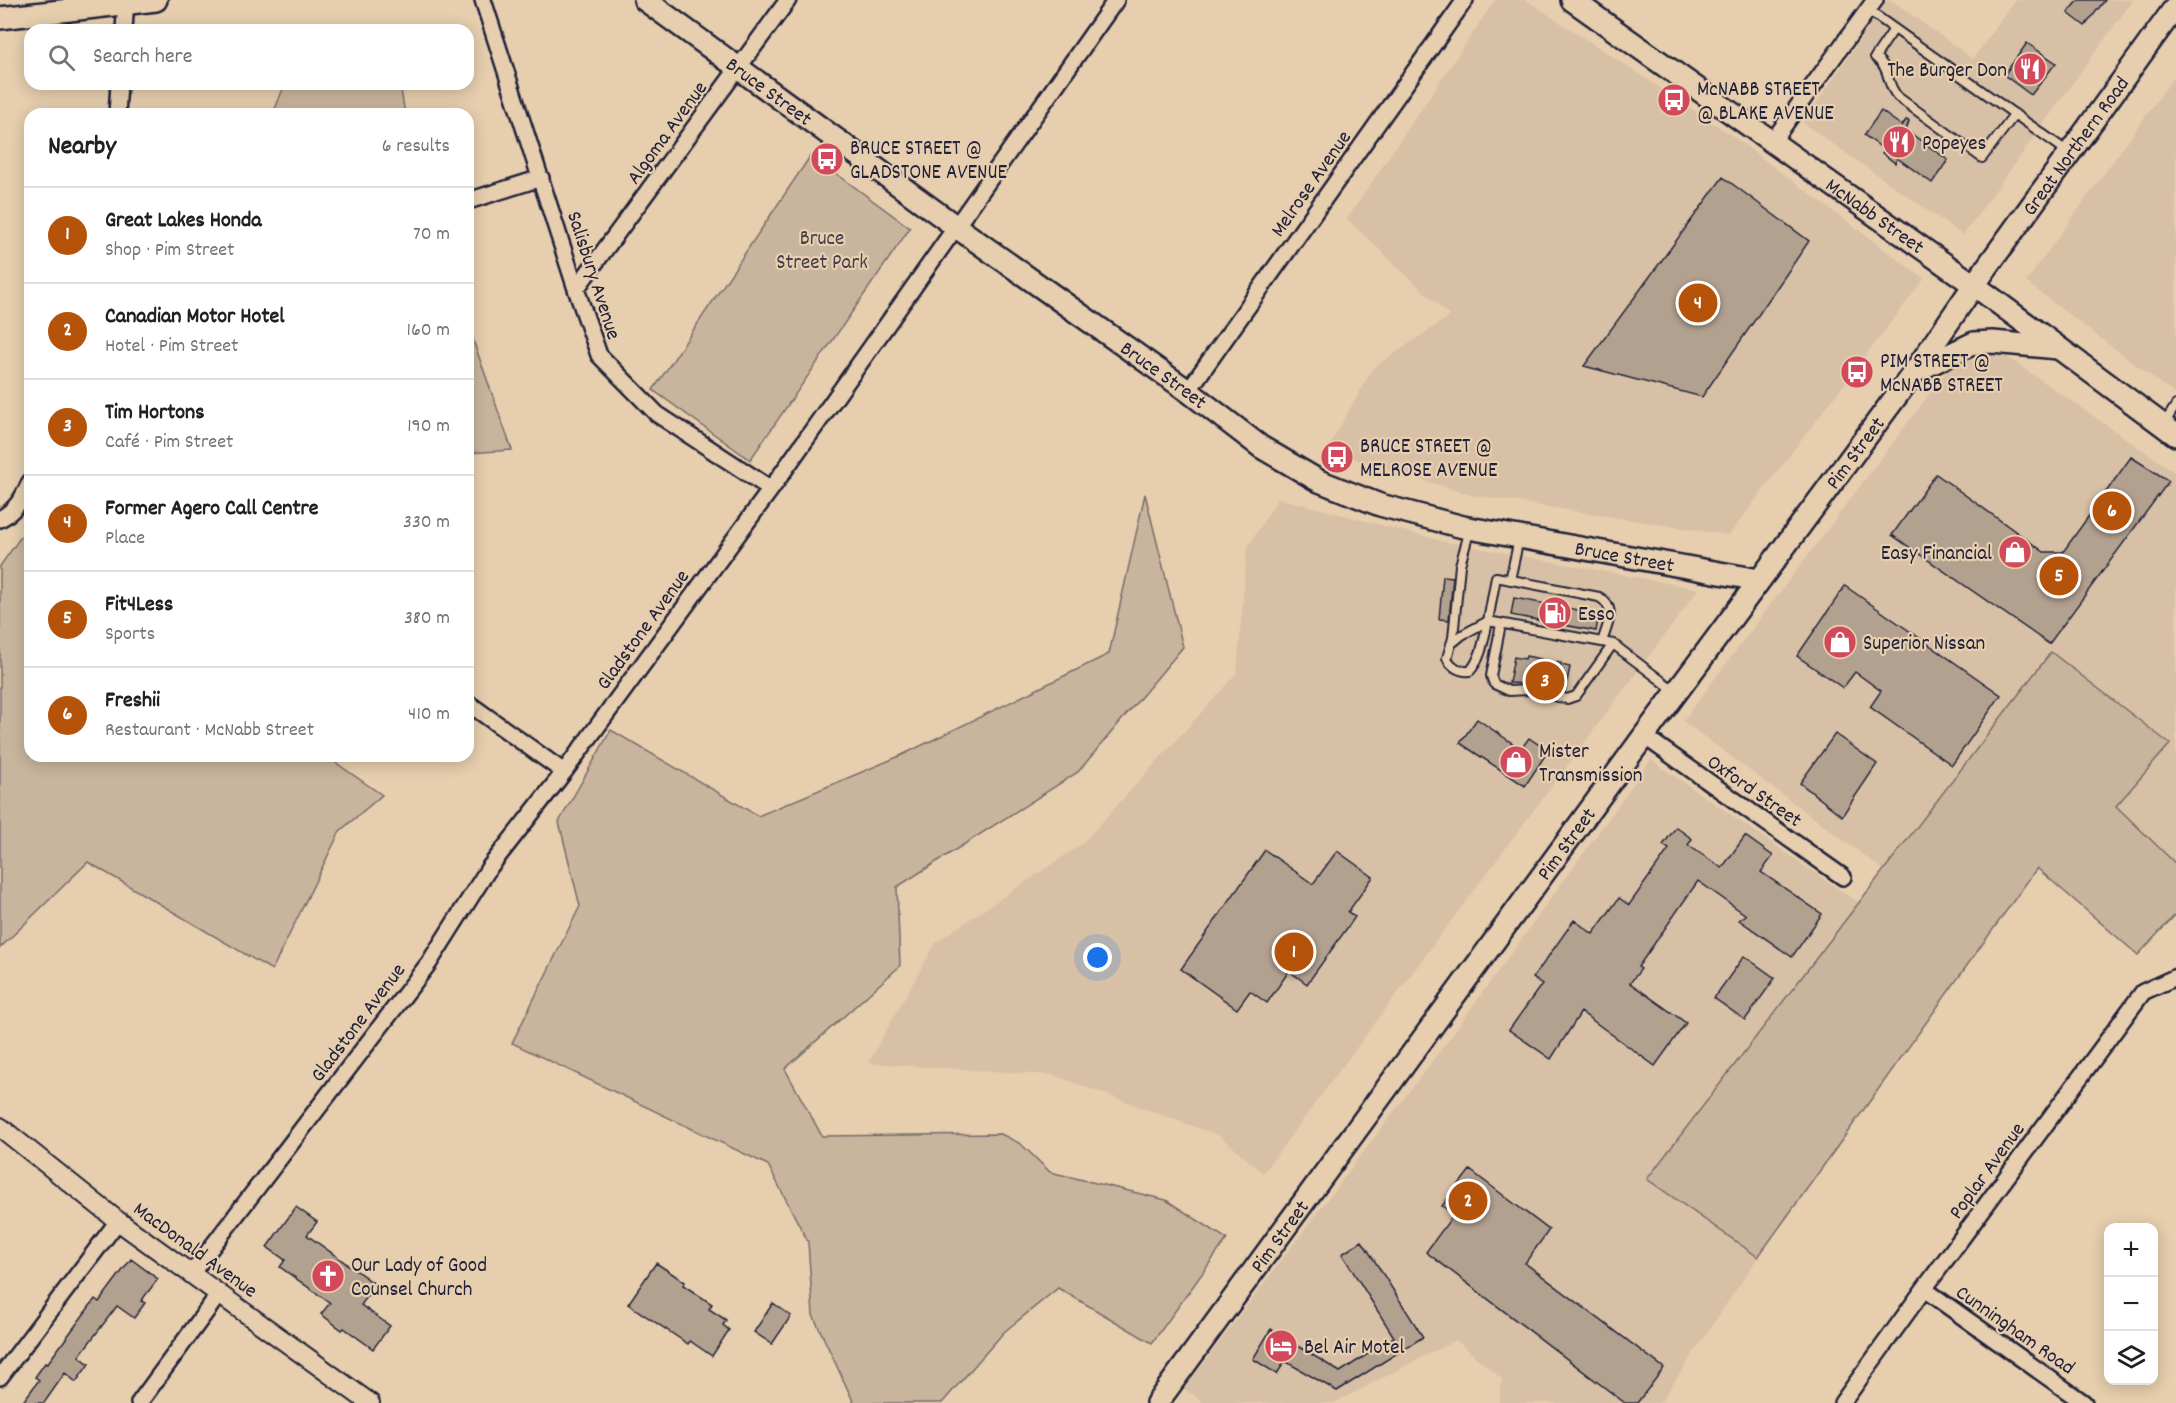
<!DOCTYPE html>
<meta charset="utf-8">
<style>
:root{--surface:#fff;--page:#f2f2f2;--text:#202124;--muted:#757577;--line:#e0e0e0;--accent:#b45309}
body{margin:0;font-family:Dekko,sans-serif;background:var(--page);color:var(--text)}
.controls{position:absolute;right:18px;bottom:18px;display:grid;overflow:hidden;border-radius:12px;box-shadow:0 3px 15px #0003}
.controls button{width:54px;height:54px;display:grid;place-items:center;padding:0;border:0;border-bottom:2px solid var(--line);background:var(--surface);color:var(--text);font:30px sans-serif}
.you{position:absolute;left:1098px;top:958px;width:21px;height:21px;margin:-15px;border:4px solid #fff;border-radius:50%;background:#1a73e8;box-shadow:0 0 0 9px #1a73e833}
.badge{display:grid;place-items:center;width:39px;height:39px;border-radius:50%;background:var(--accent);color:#fff;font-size:20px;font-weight:700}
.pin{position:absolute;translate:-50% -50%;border:3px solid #fff;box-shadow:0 2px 6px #0006}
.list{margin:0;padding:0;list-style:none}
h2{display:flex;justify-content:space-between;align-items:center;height:78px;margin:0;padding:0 24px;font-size:26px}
h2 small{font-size:20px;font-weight:400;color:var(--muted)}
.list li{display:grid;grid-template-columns:39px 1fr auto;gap:18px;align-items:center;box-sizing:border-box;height:96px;padding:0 24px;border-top:2px solid var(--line)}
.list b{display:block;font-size:22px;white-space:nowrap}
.list p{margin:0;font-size:20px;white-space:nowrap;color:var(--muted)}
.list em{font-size:20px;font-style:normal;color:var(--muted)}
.icon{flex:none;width:33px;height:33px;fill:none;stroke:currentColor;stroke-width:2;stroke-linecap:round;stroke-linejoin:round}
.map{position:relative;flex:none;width:2176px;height:1403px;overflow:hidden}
.search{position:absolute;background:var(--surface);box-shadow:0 3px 15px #0003;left:24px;top:24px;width:450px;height:66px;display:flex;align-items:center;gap:15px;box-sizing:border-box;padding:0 21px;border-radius:18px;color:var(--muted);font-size:22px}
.panel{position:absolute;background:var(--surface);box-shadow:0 3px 15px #0003;left:24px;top:108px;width:450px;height:654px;border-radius:18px}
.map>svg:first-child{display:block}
.built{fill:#d7c0a5}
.green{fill:#c9b59d;stroke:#766c6c;stroke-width:1.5}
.building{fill:#b3a190;stroke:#22223b;stroke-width:1.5}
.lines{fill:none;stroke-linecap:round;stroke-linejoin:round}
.service-casing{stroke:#22223b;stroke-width:12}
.minor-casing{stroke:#22223b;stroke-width:20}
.tertiary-casing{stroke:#22223b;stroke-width:22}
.secondary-casing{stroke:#22223b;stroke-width:26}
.service{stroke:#e6ceae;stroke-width:8}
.minor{stroke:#e6ceae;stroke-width:15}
.tertiary{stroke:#e6ceae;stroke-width:18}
.secondary{stroke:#e6ceae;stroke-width:21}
.labels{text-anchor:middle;stroke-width:4.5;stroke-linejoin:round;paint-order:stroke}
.poi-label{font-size:21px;fill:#22223b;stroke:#e6ceae;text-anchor:start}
.street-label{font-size:21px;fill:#22223b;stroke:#e6ceae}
.park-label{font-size:21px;fill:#433f4f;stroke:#e6ceae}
</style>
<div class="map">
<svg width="2176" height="1403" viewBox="0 0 2176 1403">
<rect width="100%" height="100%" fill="#e6ceae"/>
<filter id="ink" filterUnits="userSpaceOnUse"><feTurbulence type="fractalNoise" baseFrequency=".0167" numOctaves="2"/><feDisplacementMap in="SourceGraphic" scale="12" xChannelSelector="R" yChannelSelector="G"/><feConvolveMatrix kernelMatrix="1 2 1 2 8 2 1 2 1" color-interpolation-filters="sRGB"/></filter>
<g filter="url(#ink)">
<path class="built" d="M1495 0H1526L1727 132 1924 279 1729 535 1471 495 1327 450 1373 368 1450 316 1347 219Z
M1887 0H1891L1973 59 2015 0H2133L1963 235 1803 123Z
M2176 74V395L2026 282Z
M2000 352 2176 473V864L2116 806 2169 744 2051 652 1885 871 1683 721 1950 367Z
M1278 498 1446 542 1699 589 1263 1173 1220 1136 1053 1075 868 1063 936 942 1082 844 1237 673 1247 548Z
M1651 760 1859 903 1647 1179 1758 1257 1660 1403H1499L1502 1379 1456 1340 1334 1403H1205L1184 1389 1449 1039Z"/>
<path class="green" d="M285 84H400L405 114H273Z
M811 155 910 228 750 460 653 390Z
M468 326 512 450 468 453Z
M1145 494 1183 647 1078 772 897 887 900 966 785 1069 822 1136 1001 1134 1021 1144 1050 1172 1166 1200 1227 1239 1152 1343 1058 1288 1004 1332 942 1403H854L813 1315 808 1242 768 1165 512 1043 580 906 559 822 611 730 758 816 902 755 1109 654Z
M30 524V756H326L382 795 340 831 272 970 88 862 0 948V566Z
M2051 652 2170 744 2116 806 2176 864V914L2138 955 2037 868 1758 1257 1647 1179Z"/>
<path class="building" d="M2079 0H2105L2085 26 2068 13Z
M2027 43 2056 63 2031 95 2004 75Z
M1881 111 1902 126 1906 120 1909 121 1906 130 1948 160 1932 183 1897 158 1895 163 1882 153 1885 150 1864 135Z
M1723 177 1809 241 1702 397 1584 366Z
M2131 457 2169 481 2049 644 1892 535 1936 474 2044 552H2063Z
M1443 576 1453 577 1449 620 1439 619Z
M1845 586 2001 695 1952 765 1870 707 1881 691 1855 672 1843 688 1797 656Z
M1514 598 1599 614 1596 631 1511 615Z
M1526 656 1561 663V665L1570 667 1565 692 1529 684 1509 683 1514 657 1525 659Z
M1477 719 1521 749 1529 738 1548 751 1525 786 1460 743Z
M1835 734 1877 764 1842 816 1800 783Z
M1676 827 1692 839 1688 845 1722 868 1745 836 1773 856 1761 872 1822 914 1792 957 1739 920 1746 915 1698 881 1638 967 1641 969 1630 983 1686 1023 1655 1066 1581 1012 1551 1059 1509 1030 1542 984 1533 978 1574 920 1593 934 1619 898 1629 905 1669 849 1663 845Z
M1265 850 1313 884 1337 851 1373 877 1348 912 1355 917 1307 984 1289 971 1267 1003 1250 991 1237 1009 1181 969Z
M1744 956 1775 978 1745 1020 1714 998Z
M1470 1170 1549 1230 1525 1263 1664 1368 1637 1403H1625L1426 1252 1454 1214 1442 1206Z
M296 1207 317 1222 307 1235 376 1285 361 1305 390 1326 373 1349 344 1328 342 1330 321 1314 330 1303 280 1267 285 1260 267 1247Z
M1362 1241 1423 1337 1337 1391 1285 1361 1277 1374 1253 1359 1271 1329 1340 1372 1394 1337 1342 1254Z
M131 1259 158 1279 141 1301 145 1303 134 1318 117 1306 79 1356 89 1364 76 1382 65 1373 44 1403H22L39 1380 35 1377 45 1363 47 1364 95 1299 99 1302Z
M656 1263 685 1282 683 1285 712 1304 709 1309 726 1320 723 1325 729 1330 712 1356 690 1341 688 1344 628 1304Z
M773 1303 791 1316 772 1344 754 1332Z"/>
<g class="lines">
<defs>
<path id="service" d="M1868 10 2068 152
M1894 29 1875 57C1893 71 1884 82 1898 97L1982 158 2015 114
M2164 424 2176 405
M1470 529 1460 565 1453 638 1447 658C1451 667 1460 672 1470 671 1482 658 1484 637 1488 621
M1510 580 1519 539
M1501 624 1491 676 1494 684 1509 691 1528 690 1567 699 1576 696 1613 644
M1602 642C1607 625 1618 608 1599 597L1496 577 1488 621 1602 642 1613 644 1675 691
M1451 644 1462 635 1488 621"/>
<path id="minor" d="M483 0 576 289 599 355 657 414 771 489
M124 30 126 0
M117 114 119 84
M1772 142 1875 0
M468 201 541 178
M576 289 788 0
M1188 391 1465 0
M0 519C16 510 23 498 30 482
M468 703 564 772
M1644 736 1843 877
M191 1274 429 963 489 868 564 772 771 489 1116 0
M1924 1289 2084 1403
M0 1377 118 1221
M139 1403 219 1294
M1842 1403 1924 1289 2143 992 2176 977"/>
<path id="tertiary" d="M0 1127 118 1221 370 1403"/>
<g id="secondary">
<path id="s1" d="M645 0 955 226 1188 391 1261 447 1319 481 1380 505 1463 527 1759 580"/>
<path id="s2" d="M1572 0 1974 285 2176 435"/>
<path d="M0 18 156 0"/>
<path d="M1916 371 1974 343 1993 342 2058 348"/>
<path id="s3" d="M1157 1403 1644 736 1915 371 1974 285 2176 6"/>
</g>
</defs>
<use href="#service" class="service-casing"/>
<use href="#minor" class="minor-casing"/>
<use href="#tertiary" class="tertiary-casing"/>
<use href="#secondary" class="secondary-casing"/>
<use href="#service" class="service"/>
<use href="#minor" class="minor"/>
<use href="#tertiary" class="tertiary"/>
<use href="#secondary" class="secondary"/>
</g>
</g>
<defs>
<symbol id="restaurant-disc" viewBox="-11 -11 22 22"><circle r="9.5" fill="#d1495b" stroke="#e6ceae"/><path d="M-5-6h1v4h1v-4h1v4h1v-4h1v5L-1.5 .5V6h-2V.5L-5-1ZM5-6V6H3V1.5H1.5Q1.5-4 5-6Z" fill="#fff"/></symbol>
<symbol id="bus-disc" viewBox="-11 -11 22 22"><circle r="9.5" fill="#d1495b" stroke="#e6ceae"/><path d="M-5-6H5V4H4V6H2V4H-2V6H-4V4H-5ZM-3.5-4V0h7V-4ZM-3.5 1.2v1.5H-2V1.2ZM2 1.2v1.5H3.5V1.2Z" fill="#fff"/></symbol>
<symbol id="shop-disc" viewBox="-11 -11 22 22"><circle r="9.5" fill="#d1495b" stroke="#e6ceae"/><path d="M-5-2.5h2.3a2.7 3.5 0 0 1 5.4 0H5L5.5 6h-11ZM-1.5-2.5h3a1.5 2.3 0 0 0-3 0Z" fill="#fff"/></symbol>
<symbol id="fuel-disc" viewBox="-11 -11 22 22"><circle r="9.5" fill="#d1495b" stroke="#e6ceae"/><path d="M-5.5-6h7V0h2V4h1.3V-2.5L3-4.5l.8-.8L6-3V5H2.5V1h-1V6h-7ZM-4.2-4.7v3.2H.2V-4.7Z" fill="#fff"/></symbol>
<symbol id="church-disc" viewBox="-11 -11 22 22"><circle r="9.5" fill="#d1495b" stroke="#e6ceae"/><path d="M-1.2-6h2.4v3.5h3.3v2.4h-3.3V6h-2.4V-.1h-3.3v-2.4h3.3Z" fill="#fff"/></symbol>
<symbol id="hotel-disc" viewBox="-11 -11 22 22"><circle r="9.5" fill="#d1495b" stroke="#e6ceae"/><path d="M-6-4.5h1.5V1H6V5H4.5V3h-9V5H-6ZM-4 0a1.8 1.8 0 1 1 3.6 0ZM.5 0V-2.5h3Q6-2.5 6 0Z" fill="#fff"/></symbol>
</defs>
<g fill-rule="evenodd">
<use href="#restaurant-disc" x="2011" y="50" width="38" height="38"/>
<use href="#bus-disc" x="1655" y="81" width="38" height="38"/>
<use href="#restaurant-disc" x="1880" y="123" width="38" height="38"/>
<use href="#bus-disc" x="808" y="140" width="38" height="38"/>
<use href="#bus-disc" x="1838" y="353" width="38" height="38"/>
<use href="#bus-disc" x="1318" y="438" width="38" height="38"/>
<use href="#shop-disc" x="1996" y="533" width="38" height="38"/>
<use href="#fuel-disc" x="1536" y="594" width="38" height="38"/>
<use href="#shop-disc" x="1821" y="623" width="38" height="38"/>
<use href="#shop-disc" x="1497" y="743" width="38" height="38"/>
<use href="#church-disc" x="309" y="1257" width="38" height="38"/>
<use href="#hotel-disc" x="1262" y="1327" width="38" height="38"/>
</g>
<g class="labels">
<g class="poi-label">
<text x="2007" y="76" text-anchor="end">The Burger Don</text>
<text x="1697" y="95">McNABB STREET<tspan x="1697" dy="24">@ BLAKE AVENUE</tspan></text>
<text x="1922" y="149">Popeyes</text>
<text x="850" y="154">BRUCE STREET @<tspan x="850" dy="24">GLADSTONE AVENUE</tspan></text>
<text x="1880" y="367">PIM STREET @<tspan x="1880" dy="24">McNABB STREET</tspan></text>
<text x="1360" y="452">BRUCE STREET @<tspan x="1360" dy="24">MELROSE AVENUE</tspan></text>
<text x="1992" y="559" text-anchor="end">Easy Financial</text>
<text x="1578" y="620">Esso</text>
<text x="1863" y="649">Superior Nissan</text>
<text x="1539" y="757">Mister<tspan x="1539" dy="24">Transmission</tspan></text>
<text x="351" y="1271">Our Lady of Good<tspan x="351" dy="24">Counsel Church</tspan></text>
<text x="1304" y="1353">Bel Air Motel</text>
</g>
<g class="street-label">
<text dy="7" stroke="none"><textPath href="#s1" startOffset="154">Bruce Street</textPath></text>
<text transform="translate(666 132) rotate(-54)" y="7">Algoma Avenue</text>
<text dy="7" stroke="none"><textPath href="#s3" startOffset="1557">Great Northern Road</textPath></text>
<text transform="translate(1310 183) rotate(-55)" y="7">Melrose Avenue</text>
<text dy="7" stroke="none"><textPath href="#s2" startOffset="372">McNabb Street</textPath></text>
<text transform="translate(595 275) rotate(72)" y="7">Salisbury Avenue</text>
<text dy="7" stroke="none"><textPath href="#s1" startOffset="640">Bruce Street</textPath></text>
<text dy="7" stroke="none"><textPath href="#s3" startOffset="1179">Pim Street</textPath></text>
<text dy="7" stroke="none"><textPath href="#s1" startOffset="1144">Bruce Street</textPath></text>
<text transform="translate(642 629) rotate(-54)" y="7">Gladstone Avenue</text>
<text transform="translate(1755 790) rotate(35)" y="7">Oxford Street</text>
<text dy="7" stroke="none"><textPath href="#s3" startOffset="693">Pim Street</textPath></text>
<text transform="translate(357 1022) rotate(-53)" y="7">Gladstone Avenue</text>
<text transform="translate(1986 1170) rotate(-54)" y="7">Poplar Avenue</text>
<text dy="7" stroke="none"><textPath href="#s3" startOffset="207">Pim Street</textPath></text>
<text transform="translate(196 1249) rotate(36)" y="7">MacDonald Avenue</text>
<text transform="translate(2016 1329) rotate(35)" y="7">Cunningham Road</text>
</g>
<g class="park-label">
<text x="822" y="244">Bruce<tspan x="822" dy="24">Street Park</tspan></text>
</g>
</g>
</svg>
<div class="controls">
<button>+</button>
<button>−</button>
<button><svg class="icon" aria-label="layers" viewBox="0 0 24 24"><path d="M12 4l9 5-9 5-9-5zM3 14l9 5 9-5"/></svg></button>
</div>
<div class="you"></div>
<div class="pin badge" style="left:1294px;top:952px">1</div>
<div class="pin badge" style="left:1468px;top:1201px">2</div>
<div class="pin badge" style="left:1545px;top:681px">3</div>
<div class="pin badge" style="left:1698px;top:303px">4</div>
<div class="pin badge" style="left:2059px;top:576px">5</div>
<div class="pin badge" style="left:2112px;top:511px">6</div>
<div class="search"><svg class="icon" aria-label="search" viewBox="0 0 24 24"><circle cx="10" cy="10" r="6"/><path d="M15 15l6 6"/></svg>Search here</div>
<section class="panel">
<h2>Nearby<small>6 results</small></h2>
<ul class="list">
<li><span class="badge">1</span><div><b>Great Lakes Honda</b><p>Shop · Pim Street</p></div><em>70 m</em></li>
<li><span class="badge">2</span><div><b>Canadian Motor Hotel</b><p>Hotel · Pim Street</p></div><em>160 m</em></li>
<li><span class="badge">3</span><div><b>Tim Hortons</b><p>Café · Pim Street</p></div><em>190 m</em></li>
<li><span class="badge">4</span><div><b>Former Agero Call Centre</b><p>Place</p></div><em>330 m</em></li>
<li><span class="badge">5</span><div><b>Fit4Less</b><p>Sports</p></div><em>380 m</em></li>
<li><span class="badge">6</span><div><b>Freshii</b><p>Restaurant · McNabb Street</p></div><em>410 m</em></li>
</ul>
</section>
</div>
